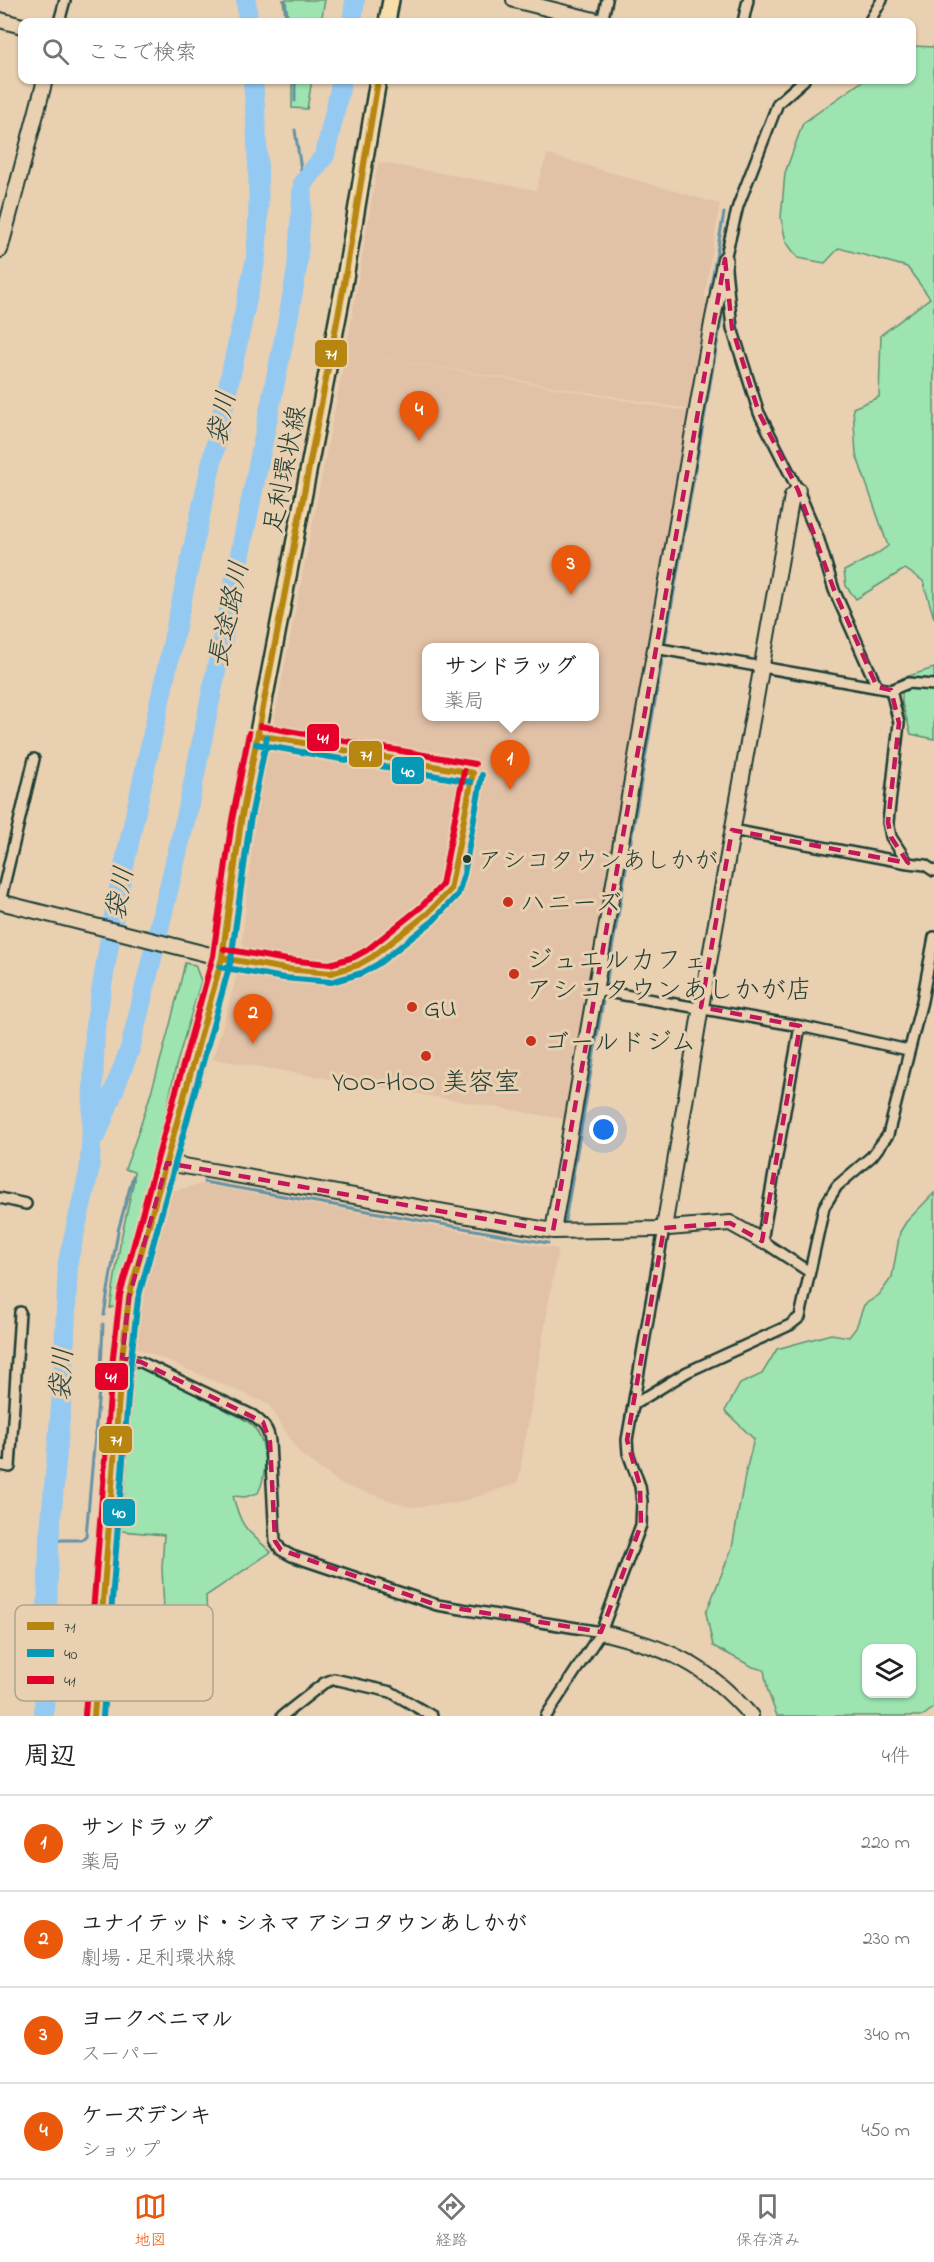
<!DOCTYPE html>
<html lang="ja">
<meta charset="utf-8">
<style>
:root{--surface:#fff;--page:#f2f2f2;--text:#202124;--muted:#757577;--line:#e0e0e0;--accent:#ea580c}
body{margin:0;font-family:"Indie Flower","Klee One",sans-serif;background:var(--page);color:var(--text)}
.controls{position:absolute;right:18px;bottom:18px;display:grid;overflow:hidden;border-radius:12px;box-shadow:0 2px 4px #0004}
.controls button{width:54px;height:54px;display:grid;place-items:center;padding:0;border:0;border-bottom:2px solid var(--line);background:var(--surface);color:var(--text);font:30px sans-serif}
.you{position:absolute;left:604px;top:1130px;width:21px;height:21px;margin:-15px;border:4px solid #fff;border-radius:50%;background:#1a73e8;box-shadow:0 0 0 9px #1a73e833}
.badge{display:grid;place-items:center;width:39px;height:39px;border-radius:50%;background:var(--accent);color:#fff;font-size:20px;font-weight:700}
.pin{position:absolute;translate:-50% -50px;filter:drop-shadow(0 2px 3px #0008)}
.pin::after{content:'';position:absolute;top:32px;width:21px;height:18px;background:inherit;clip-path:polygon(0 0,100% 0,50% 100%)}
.popup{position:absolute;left:422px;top:643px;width:177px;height:78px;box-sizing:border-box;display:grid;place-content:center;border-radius:12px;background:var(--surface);filter:drop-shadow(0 2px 4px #0005);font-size:20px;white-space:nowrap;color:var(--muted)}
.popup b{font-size:22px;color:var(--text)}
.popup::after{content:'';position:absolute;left:50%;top:100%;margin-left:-12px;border:12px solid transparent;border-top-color:var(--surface)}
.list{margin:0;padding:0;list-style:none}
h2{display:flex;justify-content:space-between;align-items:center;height:78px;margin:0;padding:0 24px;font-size:26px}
h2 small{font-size:20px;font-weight:400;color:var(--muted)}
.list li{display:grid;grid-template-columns:39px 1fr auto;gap:18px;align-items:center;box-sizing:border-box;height:96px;padding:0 24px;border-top:2px solid var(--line)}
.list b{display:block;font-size:22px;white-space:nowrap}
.list p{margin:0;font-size:20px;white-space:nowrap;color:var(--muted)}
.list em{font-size:20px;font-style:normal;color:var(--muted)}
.icon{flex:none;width:33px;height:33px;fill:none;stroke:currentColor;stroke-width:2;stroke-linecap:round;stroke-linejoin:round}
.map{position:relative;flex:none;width:934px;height:1716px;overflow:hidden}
.search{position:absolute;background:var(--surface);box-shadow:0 2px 4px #0004;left:18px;right:18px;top:18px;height:66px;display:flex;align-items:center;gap:15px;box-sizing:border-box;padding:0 21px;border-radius:12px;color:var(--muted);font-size:22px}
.sheet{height:462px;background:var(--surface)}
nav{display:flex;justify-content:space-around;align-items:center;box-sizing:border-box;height:84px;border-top:2px solid var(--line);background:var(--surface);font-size:16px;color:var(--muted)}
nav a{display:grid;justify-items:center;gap:3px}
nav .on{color:var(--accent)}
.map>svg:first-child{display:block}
.built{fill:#e2c2a7;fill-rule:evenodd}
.green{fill:#9de4b1;stroke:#5e9072;stroke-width:1.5;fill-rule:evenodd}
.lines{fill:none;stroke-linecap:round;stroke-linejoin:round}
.stream{stroke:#6592a6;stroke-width:3}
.river{stroke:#94caf2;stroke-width:20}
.street-casing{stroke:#1f3d34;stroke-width:14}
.secondary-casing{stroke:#1f3d34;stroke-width:18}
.primary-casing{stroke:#1f3d34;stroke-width:20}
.street{stroke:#e9d0b1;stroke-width:9}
.secondary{stroke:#e9d0b1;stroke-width:14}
.primary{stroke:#f8deab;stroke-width:15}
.bus-1-casing{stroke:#e9d0b1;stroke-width:10}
.bus-2-casing{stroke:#e9d0b1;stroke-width:10}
.bus-3-casing{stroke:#e9d0b1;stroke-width:10}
.bus-1{stroke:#b68610;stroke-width:6}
.bus-2{stroke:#0599b7;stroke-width:6}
.bus-3{stroke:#e4002b;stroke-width:6}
.marked{fill:none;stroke:#c2185b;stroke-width:4.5;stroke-dasharray:12 8;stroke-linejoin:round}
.bus-dot{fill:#1f3d34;stroke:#e9d0b1;stroke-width:2}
.poi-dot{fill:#c8321e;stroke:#e9d0b1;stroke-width:2}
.labels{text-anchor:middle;stroke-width:6;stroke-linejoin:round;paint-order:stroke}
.bus-label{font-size:24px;fill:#1f3d34;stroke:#e9d0b1;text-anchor:start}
.street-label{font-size:26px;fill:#1f3d34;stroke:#e9d0b1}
.poi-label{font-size:26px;fill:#1f3d34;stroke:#e9d0b1;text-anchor:start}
.water-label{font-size:27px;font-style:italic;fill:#25443e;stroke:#e9d0b1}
.key{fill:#e9d0b1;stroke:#aca48c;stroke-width:1.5}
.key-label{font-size:16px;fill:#1f3d34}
.line-badge{stroke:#e9d0b1;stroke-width:2}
.badge-label{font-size:16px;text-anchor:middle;font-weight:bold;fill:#fff}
</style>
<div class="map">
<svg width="934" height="1716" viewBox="0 0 934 1716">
<rect width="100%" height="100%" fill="#e9d0b1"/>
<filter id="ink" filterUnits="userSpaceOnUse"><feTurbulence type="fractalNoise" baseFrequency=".0167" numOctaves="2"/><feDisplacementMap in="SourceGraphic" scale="12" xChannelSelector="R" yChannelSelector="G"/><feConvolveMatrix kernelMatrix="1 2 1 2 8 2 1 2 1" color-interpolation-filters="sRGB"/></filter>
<g filter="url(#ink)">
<path class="built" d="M547 154 720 204 705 294 707 305 692 410 356 353 691 412 564 1119 213 1059 237 974 241 972 243 962 245 951 242 940 255 818 346 351 378 162 536 190ZM426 648H594V716H426Z
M202 1184 558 1249 518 1483 458 1503 410 1507 341 1484 300 1454 268 1404 135 1347 148 1276 173 1191Z"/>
<path class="green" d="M283 0H325L321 22H286Z
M912 46 934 47V618L923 581 905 569 856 599 846 586 844 571 875 555 888 546 856 454 853 408 879 397 881 335 930 298 907 267 839 248 825 263 798 258 786 242 781 218 785 173 803 123 864 80H912Z
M292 80H312L307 109 292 108Z
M934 668V739L911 734 902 703V678Z
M185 963 195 965 201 981 176 1066 167 1108 116 1306 110 1308 121 1239 134 1180V1172L125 1169C151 1101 169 1033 185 963Z
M934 1193V1707L923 1716H777L768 1692 764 1670 753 1667 713 1646 706 1613 732 1548 745 1475 754 1439 725 1411 740 1384 762 1374 777 1349 831 1334 849 1337 856 1328 864 1305 879 1295 892 1277 900 1232 906 1222ZM866 1648H912V1694H866Z
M138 1366C168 1380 198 1394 226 1410 235 1415 247 1419 254 1427 268 1444 267 1475 258 1493L245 1497 233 1496C242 1530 246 1529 271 1552L206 1596 207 1622 195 1628 194 1645 177 1672 165 1634 162 1568 164 1535 122 1531 134 1369Z"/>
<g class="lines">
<path class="stream" d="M285 0 288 22
M295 80V101
M295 130 303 183
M710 291 724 213
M204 1182 548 1243
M565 1221 723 309
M104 1315 118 1231 133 1176
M49 1543 61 1540H81L86 1536 101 1368 103 1324"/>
<path class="river" d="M246 0 248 22
M352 22 355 0
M97 1134 130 1049 189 804 289 314 297 269 303 183 325 155 342 80
M44 1716 49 1543 63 1383 68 1261 89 1172 91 1147 95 1028 116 903 256 258C261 198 258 139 253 80"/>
<defs>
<path id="street" d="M59 22 65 0
M602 22 607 0
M743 22 748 0
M869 22 882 0
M804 80 778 103 738 206 725 259 732 328 759 413 798 490 818 537 834 590 877 687
M655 648 891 690 908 683 934 685
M891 690 899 723 888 822 891 837 908 863 925 865 934 871
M732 830 908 863
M0 902 34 759
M596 990 800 1026 908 1050
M800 1026 762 1241 808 1271
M0 1198 26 1204
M122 1358 141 1362 252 1415C263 1423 269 1429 270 1442L275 1541 281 1550 292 1556 437 1605 601 1632
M633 1405 687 1372 790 1325 800 1317 824 1207 837 1186 872 1156 888 1135 922 1001 934 937
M0 1465 10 1467 20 1312
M282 1716 324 1683 334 1679 391 1692 432 1716
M546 1716 601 1632 641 1525 642 1501 640 1486 628 1453 627 1440 664 1228"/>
<path id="secondary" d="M514 0 602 22
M0 20 22 26
M0 250 45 80
M0 902 222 958
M167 1163 553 1231 656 1229 730 1223 762 1241
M664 1228 701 1007 792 496 798 490
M553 1231 712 323 725 259
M601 1632C669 1649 704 1662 751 1716"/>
<path id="primary" d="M387 22 391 0
M94 1716 122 1358 129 1297 222 958 241 821 343 290 378 80"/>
</defs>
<use href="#street" class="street-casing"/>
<use href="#secondary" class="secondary-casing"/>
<use href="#primary" class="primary-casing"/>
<use href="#street" class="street"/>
<use href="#secondary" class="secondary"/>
<use href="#primary" class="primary"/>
<defs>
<path id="bus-1" d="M258 735 473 773
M222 958 286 969 331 973 358 965 372 957 427 914 450 890 473 773
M94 1716 122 1358 129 1297 222 958 241 821 343 290 378 80"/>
<path id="bus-2" d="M256 744 471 782
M220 967 284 978 331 982 362 973 378 964 433 921 458 894 464 874 482 775
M103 1716 131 1359 138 1299 231 960 250 822 267 737"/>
<path id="bus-3" d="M260 726 475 764
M224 949 287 960 330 964 354 957 367 950 421 907 442 885 464 771
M85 1715 113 1357 120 1295 213 956 232 820 249 733"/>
</defs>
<use href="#bus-1" class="bus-1-casing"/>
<use href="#bus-2" class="bus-2-casing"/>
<use href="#bus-3" class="bus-3-casing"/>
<use href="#bus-1" class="bus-1"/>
<use href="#bus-2" class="bus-2"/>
<use href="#bus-3" class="bus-3"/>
</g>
</g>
<path class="marked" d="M725 259 732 328 759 413 798 490 834 590 877 687 891 690 899 723 888 822 891 837 908 863 732 830 701 1007 800 1026 762 1241 730 1223 664 1228 627 1440 640 1486 641 1525 601 1632 437 1605 281 1550 275 1541 270 1442 263 1422 141 1362 122 1358 129 1297 167 1163 553 1231Z"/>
<circle class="bus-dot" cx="467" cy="859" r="5"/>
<g class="poi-dot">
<circle cx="508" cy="902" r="6"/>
<circle cx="514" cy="974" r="6"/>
<circle cx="412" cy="1007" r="6"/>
<circle cx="531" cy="1041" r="6"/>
<circle cx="426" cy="1056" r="6"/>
</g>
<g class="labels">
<g class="bus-label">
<text x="478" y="868">アシコタウンあしかが</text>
</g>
<g class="street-label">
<text transform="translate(284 469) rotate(-79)" y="9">足利環状線</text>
</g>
<g class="poi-label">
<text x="520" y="911">ハニーズ</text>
<text x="526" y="968">ジュエルカフェ<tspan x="526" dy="30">アシコタウンあしかが店</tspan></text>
<text x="424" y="1016">GU</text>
<text x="543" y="1050">ゴールドジム</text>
<text x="426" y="1090" text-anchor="middle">YOO-HOO 美容室</text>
</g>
<g class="water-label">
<text transform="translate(221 418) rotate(-78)" y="9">袋川</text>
<text transform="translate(228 614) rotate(-78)" y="9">長途路川</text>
<text transform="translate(119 893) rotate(-79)" y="9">袋川</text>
<text transform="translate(61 1374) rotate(-86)" y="9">袋川</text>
</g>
</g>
<rect x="15" y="1605" width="198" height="96" rx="9" class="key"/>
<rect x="27" y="1622" width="27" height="8" fill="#b68610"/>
<rect x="27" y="1649" width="27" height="8" fill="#0599b7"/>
<rect x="27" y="1676" width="27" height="8" fill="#e4002b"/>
<g class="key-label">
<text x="64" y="1632">71</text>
<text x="64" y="1659">40</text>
<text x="64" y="1686">41</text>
</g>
<g class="line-badge">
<rect x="314" y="339" width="34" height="29" rx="6" fill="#b68610"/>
<rect x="306" y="723" width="34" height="29" rx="6" fill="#e4002b"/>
<rect x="348" y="740" width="35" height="28" rx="6" fill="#b68610"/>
<rect x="391" y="756" width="34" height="29" rx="6" fill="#0599b7"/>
<rect x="94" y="1362" width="35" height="29" rx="6" fill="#e4002b"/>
<rect x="98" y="1425" width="35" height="29" rx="6" fill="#b68610"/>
<rect x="102" y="1498" width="34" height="29" rx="6" fill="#0599b7"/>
</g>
<g class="badge-label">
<text x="331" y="359">71</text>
<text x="323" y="743">41</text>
<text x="366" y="760">71</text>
<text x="408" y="777">40</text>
<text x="111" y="1382">41</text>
<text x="116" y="1445">71</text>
<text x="119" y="1518">40</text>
</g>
</svg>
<div class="controls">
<button><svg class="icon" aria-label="layers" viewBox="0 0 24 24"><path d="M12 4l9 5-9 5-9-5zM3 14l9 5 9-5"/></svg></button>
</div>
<div class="you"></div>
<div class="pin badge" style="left:510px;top:790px">1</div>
<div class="popup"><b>サンドラッグ</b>薬局</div>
<div class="pin badge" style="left:253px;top:1044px">2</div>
<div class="pin badge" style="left:571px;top:595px">3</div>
<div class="pin badge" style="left:419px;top:441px">4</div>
<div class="search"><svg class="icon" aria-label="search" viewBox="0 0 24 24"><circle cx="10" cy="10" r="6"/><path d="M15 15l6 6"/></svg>ここで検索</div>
</div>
<section class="sheet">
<h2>周辺<small>4件</small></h2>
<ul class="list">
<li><span class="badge">1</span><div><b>サンドラッグ</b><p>薬局</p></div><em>220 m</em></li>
<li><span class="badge">2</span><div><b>ユナイテッド・シネマ アシコタウンあしかが</b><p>劇場 · 足利環状線</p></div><em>230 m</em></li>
<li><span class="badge">3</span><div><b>ヨークベニマル</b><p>スーパー</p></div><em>340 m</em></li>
<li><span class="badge">4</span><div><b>ケーズデンキ</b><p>ショップ</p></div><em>450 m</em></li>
</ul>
</section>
<nav>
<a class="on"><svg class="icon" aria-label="map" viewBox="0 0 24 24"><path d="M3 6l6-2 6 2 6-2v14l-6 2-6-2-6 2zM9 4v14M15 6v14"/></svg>地図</a>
<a><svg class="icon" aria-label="directions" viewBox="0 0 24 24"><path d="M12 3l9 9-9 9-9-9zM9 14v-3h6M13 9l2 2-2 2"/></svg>経路</a>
<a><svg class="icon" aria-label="saved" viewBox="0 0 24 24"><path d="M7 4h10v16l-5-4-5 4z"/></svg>保存済み</a>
</nav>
